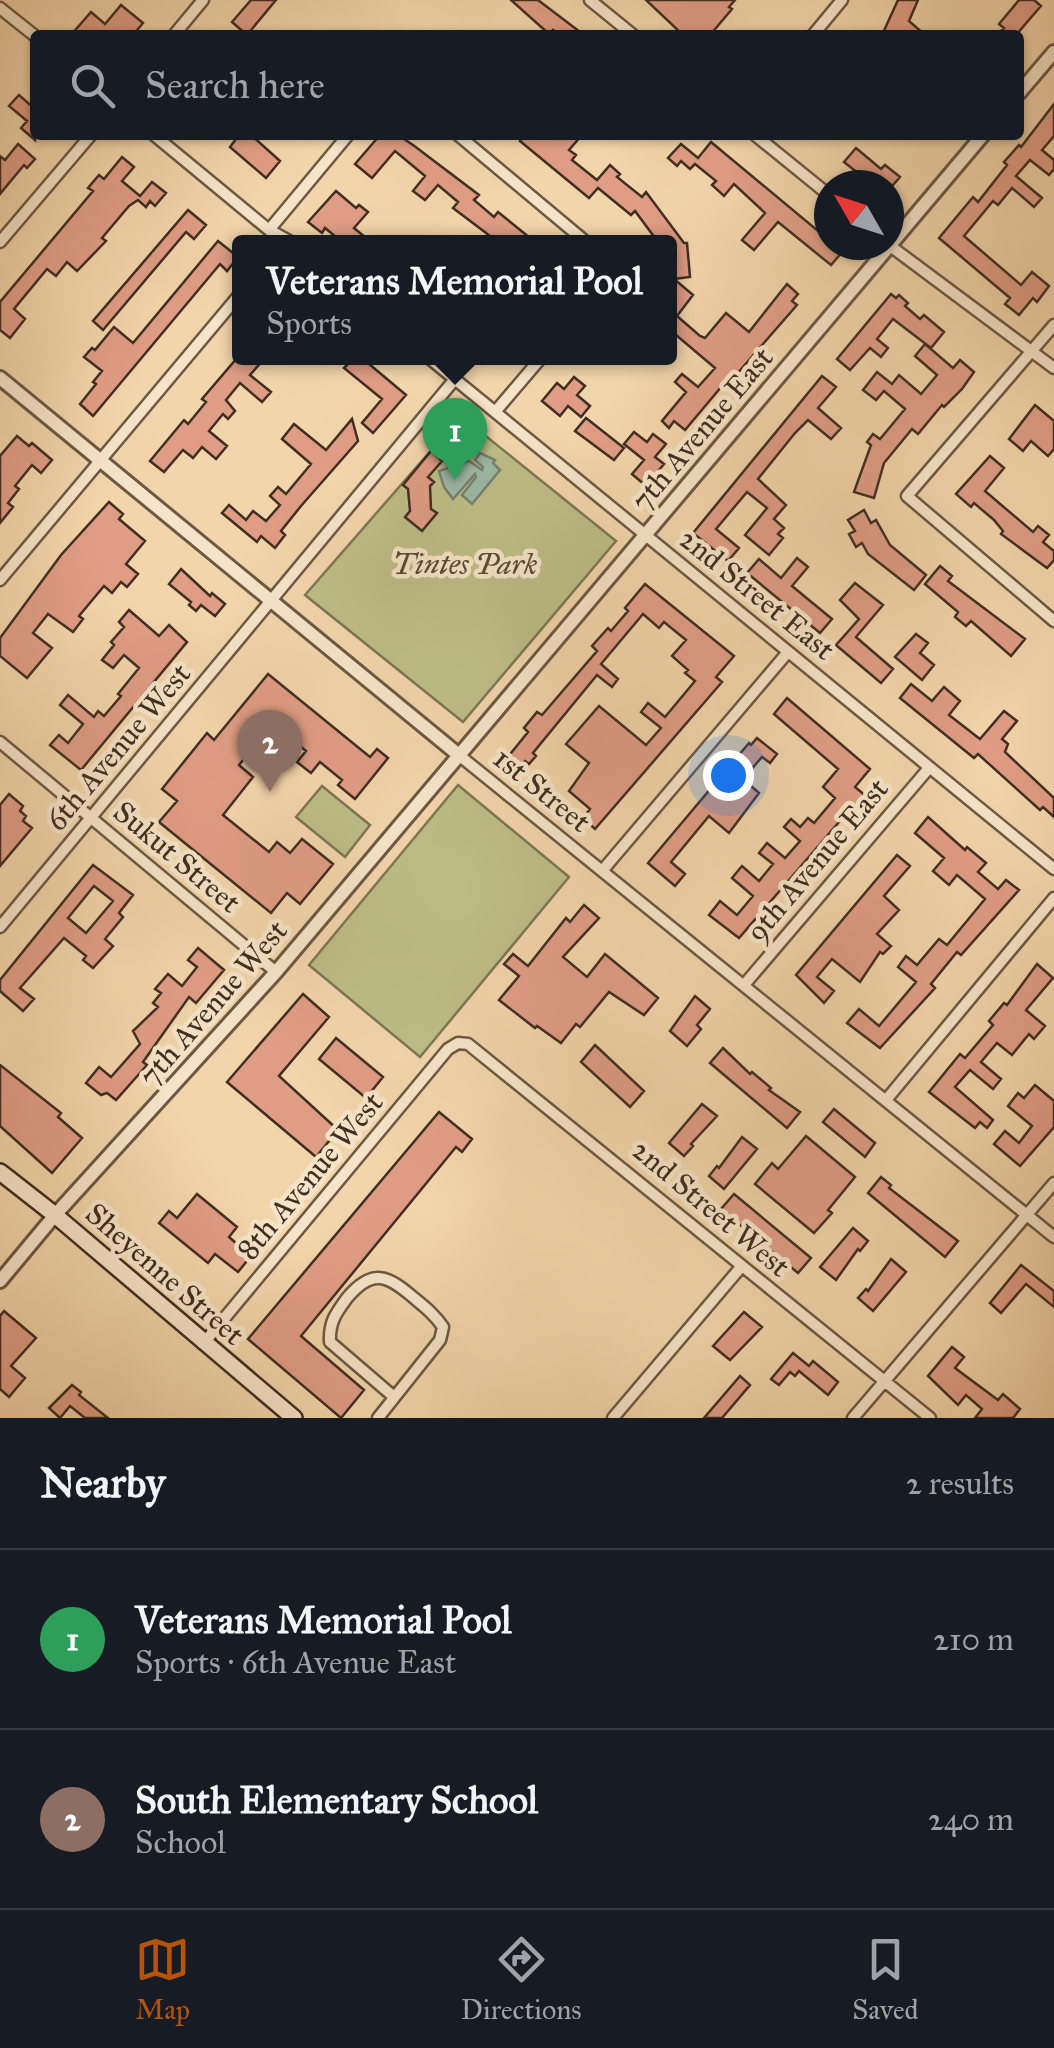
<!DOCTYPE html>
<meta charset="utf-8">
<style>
:root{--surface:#171b24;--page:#242831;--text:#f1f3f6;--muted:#9ea1a6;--line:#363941;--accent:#b45309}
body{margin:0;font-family:"IM FELL Great Primer",serif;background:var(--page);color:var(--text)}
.compass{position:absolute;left:814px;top:170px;width:90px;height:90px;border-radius:50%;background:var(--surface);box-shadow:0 2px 8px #0004;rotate:309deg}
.you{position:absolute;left:728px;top:775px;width:35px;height:35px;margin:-25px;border:8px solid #fff;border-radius:50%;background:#1a73e8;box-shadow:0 0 0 15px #1a73e833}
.badge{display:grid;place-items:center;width:65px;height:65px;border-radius:50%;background:var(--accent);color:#fff;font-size:32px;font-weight:700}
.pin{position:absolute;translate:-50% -82px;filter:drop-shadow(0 2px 5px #0008)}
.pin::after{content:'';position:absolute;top:52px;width:35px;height:30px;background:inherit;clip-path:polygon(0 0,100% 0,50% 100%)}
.popup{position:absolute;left:232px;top:235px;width:445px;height:130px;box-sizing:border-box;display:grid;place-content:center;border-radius:10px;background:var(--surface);filter:drop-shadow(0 2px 8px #0005);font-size:32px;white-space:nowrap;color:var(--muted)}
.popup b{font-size:38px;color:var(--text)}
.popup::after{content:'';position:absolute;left:50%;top:100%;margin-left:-20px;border:20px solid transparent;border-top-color:var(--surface)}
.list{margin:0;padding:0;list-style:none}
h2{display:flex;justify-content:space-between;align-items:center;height:130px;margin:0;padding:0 40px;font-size:42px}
h2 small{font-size:32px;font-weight:400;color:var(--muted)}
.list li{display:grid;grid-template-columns:65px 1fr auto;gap:30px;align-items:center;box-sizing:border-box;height:180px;padding:0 40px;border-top:2px solid var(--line)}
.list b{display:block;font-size:38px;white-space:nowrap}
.list p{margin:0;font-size:32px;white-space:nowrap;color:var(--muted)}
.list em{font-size:32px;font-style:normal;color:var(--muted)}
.icon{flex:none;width:55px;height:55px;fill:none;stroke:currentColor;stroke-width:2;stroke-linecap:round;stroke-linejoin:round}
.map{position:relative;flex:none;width:1054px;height:1418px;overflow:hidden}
.search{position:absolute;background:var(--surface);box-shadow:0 2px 8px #0004;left:30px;right:30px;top:30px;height:110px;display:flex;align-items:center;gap:25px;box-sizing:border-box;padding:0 35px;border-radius:10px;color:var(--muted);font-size:38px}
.sheet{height:490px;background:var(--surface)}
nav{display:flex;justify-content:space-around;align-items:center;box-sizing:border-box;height:140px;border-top:2px solid var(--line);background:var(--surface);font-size:28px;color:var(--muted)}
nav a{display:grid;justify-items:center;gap:5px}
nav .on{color:var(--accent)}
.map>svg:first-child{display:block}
.green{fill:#bdbd87;stroke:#7e7654;stroke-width:2.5}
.water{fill:#9cb9a6;stroke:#778171;stroke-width:2.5}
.building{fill:#e09d85;stroke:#402e22;stroke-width:2.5;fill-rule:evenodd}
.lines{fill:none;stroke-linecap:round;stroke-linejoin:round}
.minor-casing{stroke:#6d5844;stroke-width:15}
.tertiary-casing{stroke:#6d5844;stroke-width:18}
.secondary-casing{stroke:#402e22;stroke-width:20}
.minor{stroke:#f7e4c8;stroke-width:10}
.tertiary{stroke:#f7e4c8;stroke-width:12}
.secondary{stroke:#f7e4c8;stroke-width:15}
.labels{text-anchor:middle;stroke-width:9;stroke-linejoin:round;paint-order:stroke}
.street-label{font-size:30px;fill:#402e22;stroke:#f7e4c8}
.park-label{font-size:30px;font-style:italic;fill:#594b36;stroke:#f7e4c8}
</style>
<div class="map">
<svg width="1054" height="1418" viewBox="0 0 1054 1418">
<rect width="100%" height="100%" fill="#f3d5ab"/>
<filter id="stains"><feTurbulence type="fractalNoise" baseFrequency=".002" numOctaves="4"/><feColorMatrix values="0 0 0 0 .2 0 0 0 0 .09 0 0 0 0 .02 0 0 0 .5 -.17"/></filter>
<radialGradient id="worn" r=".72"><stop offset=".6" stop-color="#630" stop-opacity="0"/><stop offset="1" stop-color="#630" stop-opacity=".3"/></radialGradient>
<path class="green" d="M461 416 616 541 463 722 305 595Z
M458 785 569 877 420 1057 309 965Z
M322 786 370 825 345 857 296 817Z"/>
<path class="water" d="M480 453 495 460 493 463 500 470 472 504 462 495 476 477 475 474 453 499 444 487 439 471 469 461 482 470 483 467 475 460Z"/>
<path class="building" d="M251 0H276L247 35 232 22Z
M511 0H538L584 35H559L553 30 549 34Z
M646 0H735L729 7 732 9 710 35H683Z
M898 0H918L909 21 925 35H882Z
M1019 0H1034L1041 6 1016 35H997L1004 28 999 24Z
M121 5 143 23 133 35H71L91 12 105 24Z
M19 95 35 109V140L21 128 27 121 9 106Z
M1054 104V136L1042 150 1054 160V169L1049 175 1030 160 1016 176 1042 198 1034 207 1012 188 998 205 993 201 964 236 1021 285 1032 272 1049 286 1037 302 1033 298 1019 315 1005 304 1010 298 939 238 973 197 978 202 1007 165 1004 162 1019 145 1021 147Z
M239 135H251L280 161 266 178 230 147Z
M380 135H398L413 145 479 195 474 200 494 217 498 212 535 242H498L453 208 458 202 438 185 425 200 413 191 425 176 395 151 372 178 355 164Z
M525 135H582L569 150 576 155 572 160 597 180 610 165 620 174 617 177 642 197 646 192 684 243H687L690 277 674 279 693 295 677 316 700 336 705 338 726 313 749 332 787 284 798 294 792 301 797 305 736 375 733 373 685 430 674 421 669 428 662 421 686 392 675 382 682 374 698 387 715 368 670 330V242H658L635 211 631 215 598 188 589 198 520 141Z
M711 142 829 240V245H836L843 251 831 265 778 222 754 250 742 240 765 213 734 184 724 196 712 185 716 181 695 164 690 169 681 161 677 166 668 158 681 144 698 158Z
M18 144 35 159 27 168 24 165 0 194V156L5 160Z
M856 148 881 169 885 165 900 177 893 185H873L844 162Z
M122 157 134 167 122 181 140 196 152 182 166 193 155 206 150 201 146 207 138 200 129 206 102 238 106 241 77 271 67 262 56 276 47 269 14 309 25 319 10 338 0 330V302L93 191 88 188 99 175 104 179Z
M336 191 356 208 359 205 368 212 354 228 371 242H342L325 228 322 233 308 222Z
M188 210 206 225 194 239 186 232 103 330 93 321Z
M218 241 238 257 227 271 220 264 93 416 80 404 96 384 93 382 102 371 84 357 92 348 95 350 114 327 133 343Z
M891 294 896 298 899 295 908 303 905 306 920 319 924 315 944 332 931 348 893 319 877 339 888 348 881 357 870 348 850 370 837 359Z
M925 344 953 368 960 360 974 372 962 389 944 407 942 405 918 434 912 429 884 463 874 498 854 492 871 445 867 442 873 434 880 439 905 409 884 391 876 400 863 390 877 372 892 384 899 375 921 394 937 375 915 356Z
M237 358H265L250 375 271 392 262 402 240 383 226 400 235 411 228 419 223 414 209 431 227 446 216 459 202 447 193 458 183 450 164 472 150 461 184 420 188 424 206 402 202 399Z
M354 358H362L406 395 373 433 362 423 382 399 344 368Z
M822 376 836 387 818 408 841 428 831 439 808 420 795 433 758 479 786 505 774 519 784 528 778 534 783 538 769 555 745 535 767 508 747 492 716 529 739 548 728 561 693 533Z
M574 377 585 386 577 395 590 406 581 417 568 406 560 416 542 401 557 383 564 389Z
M1035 405 1054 421V449L1048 456 1031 441 1023 451 1009 439Z
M586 418 624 448 614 460 575 431Z
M352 419 358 441 301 506 281 531 285 535 275 548 261 536 257 542 222 513 229 505 246 520 253 511 266 521 280 505 270 496 278 487 286 494 311 464 282 439 294 424 326 450Z
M634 432 647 442 653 434 666 444 655 457 664 464 646 486 632 474 644 460 624 444Z
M17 436 29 446 32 443 52 460 41 473 32 465 15 486 19 489 8 503 13 507 0 523V456Z
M431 451 442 461 428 477 434 482 430 486 431 509 437 513 422 531 405 517 410 511 408 489 403 485Z
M990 456 1004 468 985 491 1033 532 1038 526 1049 535 1043 542 1054 551V560L1047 568 1001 534 1003 531 994 520 974 503 971 507 956 494Z
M109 502 123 514 119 519 145 541 126 564 138 574 127 587 121 582 112 593 104 586 79 616 83 619 73 632 48 614 33 633 52 648 27 678 0 656V638L61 555Z
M864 510 871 523 876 520 890 545 926 575 914 590 868 554 862 543 856 547 849 534 855 531 848 520Z
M797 558 808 567 792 586 832 619 820 633 747 573 759 559 781 578Z
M940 566 952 576 948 581 1025 639 1011 656 971 621 966 626 955 617 958 612 925 584Z
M181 569 210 596 212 593 225 604 215 616 201 605 196 611 189 605 191 602 169 584Z
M855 583 883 605 856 637 893 669 881 683 836 645 859 619 840 600Z
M645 584 734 656 716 677 722 682 595 829 583 818 590 809 569 791 589 763 566 744 599 706 646 745 661 728 641 712 648 703 665 717 695 681 685 673 688 670 672 656 686 640 664 622 659 628 643 614 601 664 618 679 612 687 597 675 533 753 536 756 529 764 525 761 519 768 507 758 528 732 524 728 537 712 542 715 597 651 592 646 608 628 611 631 628 611 625 608Z
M129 610 159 636 169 625 187 642 81 770 50 745 59 735 68 743 83 724 60 705 68 695 94 717 98 711 104 716 121 696 118 694 139 668 124 655 113 668 102 660 114 645 111 642 124 627 119 622Z
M916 634 928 643 920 653 934 665 922 680 895 657Z
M268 674 370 757 377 749 388 758 355 799 338 785 342 780 320 762 311 773 297 762 306 751 273 724 239 765 253 777 223 815 269 852 277 842 290 853 302 839 333 864 300 904 287 893 271 913 159 822 177 801 162 789 207 733 214 740Z
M911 684 932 701 944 687 960 701 949 715 980 739 1004 711 1017 721 1002 739 1008 744 1005 752 1054 798V817L1043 807 1040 810 978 754 974 758 900 698Z
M787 698 870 769 855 787 866 796 856 810 852 807 739 938 709 915 720 901 737 915 753 896 732 878 742 866 759 881 773 864 759 853 767 843 785 858 800 841 784 827 791 819 800 827 808 818 814 823 835 798 823 787 838 769 774 714Z
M757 738 777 754 770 763 762 757 743 779 759 793 729 833 709 816 671 862 685 874 675 886 648 863 749 743 751 745Z
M9 794 23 806 20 811 26 816 23 821 32 828 0 866V805Z
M928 817 965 850 967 847 986 863 978 872 998 889 1006 880 1019 890 961 955 957 952 931 984 935 988 880 1048 847 1023 859 1009 879 1026 916 982 898 967 906 956 917 965 939 939 947 945 985 899 957 875 949 885 933 871 944 858 915 833Z
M897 855 910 866 884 896 899 910 877 934 891 946 883 954 880 952 860 982 832 959 817 977 834 991 824 1003 796 975Z
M93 865 133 895 119 913 123 917 105 939 113 946 93 968 83 960 86 956 64 938 20 988 34 999 23 1011 0 991V980ZM94 886 113 901 86 933 68 918Z
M584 905 599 918 563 957 587 977 605 954 658 998 644 1015 609 992 580 1027 576 1024 561 1043 537 1026 535 1028 499 1000 519 976 504 964 513 954 528 966 566 918 570 922Z
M198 948 224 970 196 1003 189 997 143 1062 147 1065 116 1100 107 1093 101 1095 86 1083 99 1067 111 1077 140 1044 133 1031 158 1007 153 1003 161 993 155 989 168 974 182 986 197 967 188 960Z
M1037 964 1053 978 1026 1010 1045 1026 1034 1039 1029 1034 1012 1055 997 1043 981 1062 1001 1079 993 1089 970 1070 955 1087 993 1120 987 1128 980 1122 975 1128 929 1092 960 1054 965 1058 993 1025 989 1021 1004 1003 1007 1005Z
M303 994 329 1017 279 1076 338 1130 316 1157 227 1082Z
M695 996 710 1009 697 1025 701 1029 687 1046 670 1031Z
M336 1038 383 1077 366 1098 319 1059Z
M595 1045 644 1091 630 1107 581 1062Z
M723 1048 750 1074 752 1072 771 1088 769 1090 800 1112 787 1128 710 1063Z
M0 1065 61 1113 58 1117 82 1138 52 1173 0 1126Z
M1035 1085 1054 1101V1127L1020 1166 994 1144 1005 1131 1019 1143 1032 1126 1008 1106 1018 1093 1024 1098Z
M702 1104 717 1116 691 1144 693 1146 684 1156 669 1143Z
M834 1109 875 1143 865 1157 823 1122Z
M439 1112 472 1139 462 1152 456 1147 301 1336 364 1390 341 1418 248 1339Z
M806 1136 855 1177 828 1210 832 1213 814 1233 755 1184 772 1163 778 1169Z
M742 1137 757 1149 724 1189 709 1176 717 1166 719 1168Z
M881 1177 891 1185 889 1188 958 1241 945 1257 868 1193Z
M197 1194 237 1227 229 1237 251 1256 238 1272 215 1254 208 1263 159 1223 169 1211 177 1218Z
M734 1194 811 1258 798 1273 721 1209Z
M853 1228 868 1241 860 1251 858 1249 836 1280 820 1267Z
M891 1259 906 1272 873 1311 858 1298 866 1289 868 1291Z
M1021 1265 1054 1291V1307L1026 1284 1001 1313 990 1303Z
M4 1311 36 1338 11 1366 25 1378 9 1397 0 1389V1316Z
M744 1312 762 1327 730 1360 713 1346Z
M952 1347 964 1357 955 1368 998 1400 1003 1394 1020 1409 1013 1418H975L982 1409 966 1395 958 1405 928 1376Z
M793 1353 809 1366 813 1361 838 1382 828 1395 799 1371 795 1376 790 1372 779 1385 771 1379Z
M740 1376 750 1385 722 1418H704Z
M72 1385 81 1392 79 1395 108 1418H85L70 1406 60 1418 49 1408Z"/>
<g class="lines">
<defs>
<path id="minor" d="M590 0 633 35
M0 8 35 36
M174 35 203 0
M813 35 842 0
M154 135 269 230 291 242
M458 135 586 242
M755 135 829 195
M269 230 348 135
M0 242 91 135
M889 245 1054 368
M1054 325 907 496 1054 621
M429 358 1054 869
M495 412 541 358
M0 580 240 294
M0 742 276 972
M460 756 1054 1237
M602 871 788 652
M0 927 455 379
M744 985 929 768
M886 1100 1054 898
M203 1344 448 1049 458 1043 468 1044 930 1418
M378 1418 440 1340 443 1327C435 1315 425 1307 414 1298 388 1276 373 1267 347 1298 336 1313 329 1322 330 1342L394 1397
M613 1418 741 1267
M853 1418 1054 1183"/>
<path id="tertiary" d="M1019 93 1054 52
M0 378 460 756
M0 1281 55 1215 276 972 983 135"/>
<path id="secondary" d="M0 1172 55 1215 294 1418"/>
</defs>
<use href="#minor" class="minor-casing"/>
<use href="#tertiary" class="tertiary-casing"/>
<use href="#secondary" class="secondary-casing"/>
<use href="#minor" class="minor"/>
<use href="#tertiary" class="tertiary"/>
<use href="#secondary" class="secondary"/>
</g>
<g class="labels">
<g class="street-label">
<text transform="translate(702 429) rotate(-50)" y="10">7th Avenue East</text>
<text transform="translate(757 594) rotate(39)" y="10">2nd Street East</text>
<text transform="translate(118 747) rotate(-50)" y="10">6th Avenue West</text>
<text transform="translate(542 790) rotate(39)" y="10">1st Street</text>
<text transform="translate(177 857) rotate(40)" y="10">Sukut Street</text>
<text transform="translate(817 860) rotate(-50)" y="10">9th Avenue East</text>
<text transform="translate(213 1003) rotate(-49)" y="10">7th Avenue West</text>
<text transform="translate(310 1176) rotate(-50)" y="10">8th Avenue West</text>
<text transform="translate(711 1208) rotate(40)" y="10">2nd Street West</text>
<text transform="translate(165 1274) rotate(41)" y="10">Sheyenne Street</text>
</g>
<g class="park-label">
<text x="465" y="574">Tintes Park</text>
</g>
</g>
<rect width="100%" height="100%" filter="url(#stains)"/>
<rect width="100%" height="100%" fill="url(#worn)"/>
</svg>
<svg class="compass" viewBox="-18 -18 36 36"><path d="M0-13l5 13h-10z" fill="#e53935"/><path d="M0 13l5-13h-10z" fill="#9ea1a6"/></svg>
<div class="you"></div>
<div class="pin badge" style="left:455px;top:480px;background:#2e9e5b">1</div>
<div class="popup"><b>Veterans Memorial Pool</b>Sports</div>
<div class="pin badge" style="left:270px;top:792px;background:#8d6e63">2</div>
<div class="search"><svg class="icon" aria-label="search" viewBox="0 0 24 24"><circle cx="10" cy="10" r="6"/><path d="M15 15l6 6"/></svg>Search here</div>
</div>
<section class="sheet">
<h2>Nearby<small>2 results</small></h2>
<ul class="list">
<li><span class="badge" style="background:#2e9e5b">1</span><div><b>Veterans Memorial Pool</b><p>Sports · 6th Avenue East</p></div><em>210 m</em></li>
<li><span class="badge" style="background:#8d6e63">2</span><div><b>South Elementary School</b><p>School</p></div><em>240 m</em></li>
</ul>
</section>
<nav>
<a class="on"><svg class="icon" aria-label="map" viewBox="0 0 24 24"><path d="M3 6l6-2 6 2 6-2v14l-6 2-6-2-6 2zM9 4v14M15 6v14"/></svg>Map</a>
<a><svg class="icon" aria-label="directions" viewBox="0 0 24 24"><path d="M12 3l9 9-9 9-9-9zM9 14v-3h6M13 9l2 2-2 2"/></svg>Directions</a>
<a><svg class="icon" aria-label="saved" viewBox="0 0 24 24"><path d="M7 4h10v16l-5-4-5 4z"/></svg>Saved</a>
</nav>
